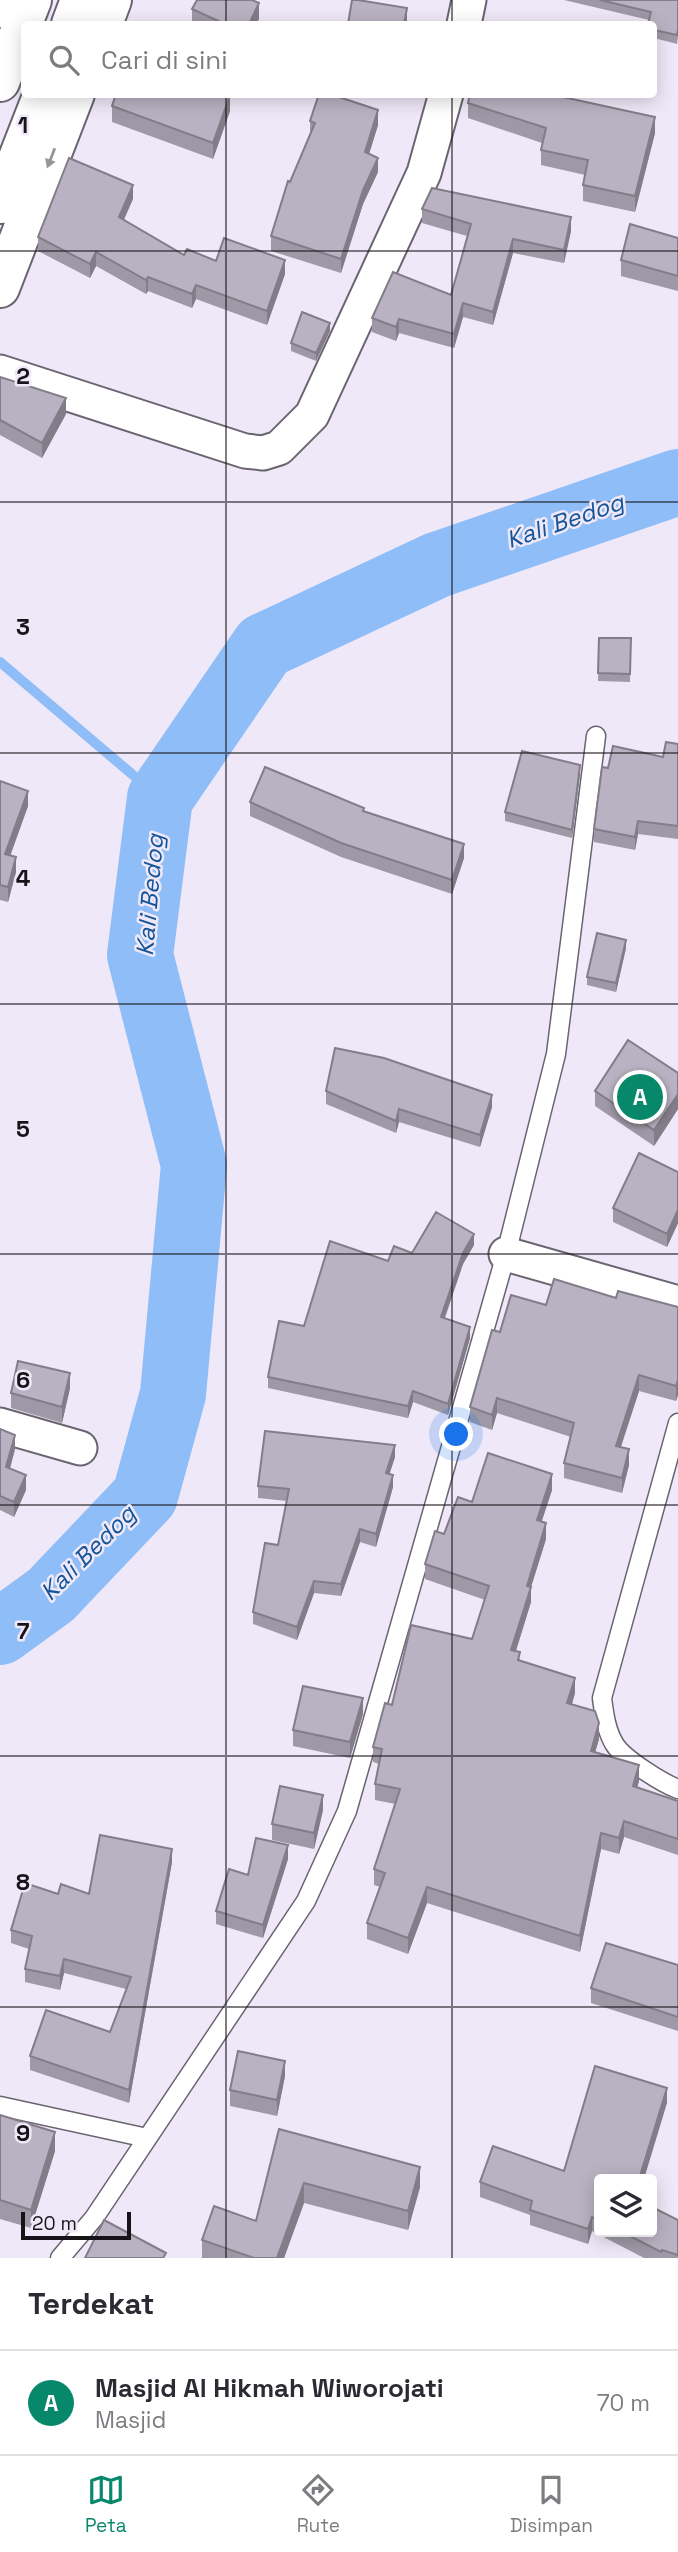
<!DOCTYPE html>
<html lang="id">
<style>
:root{--surface:#fff;--page:#f2f2f3;--text:#2b2b33;--muted:#7c7c81;--line:#e1e1e2;--accent:#08886b}
body{margin:0;font-family:"Space Grotesk",sans-serif;background:var(--page);color:var(--text)}
.controls{position:absolute;right:21px;bottom:21px;display:grid;overflow:hidden;border-radius:7px;box-shadow:0 4px 18px #0003}
.controls button{width:63px;height:63px;display:grid;place-items:center;padding:0;border:0;border-bottom:2px solid var(--line);background:var(--surface);color:var(--text);font:35px sans-serif}
.scale{position:absolute;left:21px;bottom:18px;width:110px;box-sizing:border-box;padding-left:7px;border:4px solid #171419;border-top:0;font-size:19px;line-height:24px;white-space:nowrap;color:#171419;-webkit-text-stroke:5px #efe8f8;paint-order:stroke}
.you{position:absolute;left:457px;top:1435px;width:24px;height:24px;margin:-18px;border:5px solid #fff;border-radius:50%;background:#1a73e8;box-shadow:0 0 0 10px #1a73e833}
.badge{display:grid;place-items:center;width:46px;height:46px;border-radius:50%;background:var(--accent);color:#fff;font-size:23px;font-weight:700}
.pin{position:absolute;translate:-50% -50%;border:4px solid #fff;box-shadow:0 2px 7px #0006}
.list{margin:0;padding:0;list-style:none}
h2{display:flex;justify-content:space-between;align-items:center;height:91px;margin:0;padding:0 28px;font-size:30px}
h2 small{font-size:23px;font-weight:400;color:var(--muted)}
.list li{display:grid;grid-template-columns:46px 1fr auto;gap:21px;align-items:center;box-sizing:border-box;height:105px;padding:0 28px;border-top:2px solid var(--line)}
.list b{display:block;font-size:26px;white-space:nowrap}
.list p{margin:0;font-size:23px;white-space:nowrap;color:var(--muted)}
.list em{font-size:23px;font-style:normal;color:var(--muted)}
.icon{flex:none;width:38px;height:38px;fill:none;stroke:currentColor;stroke-width:2;stroke-linecap:round;stroke-linejoin:round}
.map{position:relative;flex:none;width:678px;height:2258px;overflow:hidden}
.search{position:absolute;background:var(--surface);box-shadow:0 4px 18px #0003;left:21px;right:21px;top:21px;height:77px;display:flex;align-items:center;gap:18px;box-sizing:border-box;padding:0 24px;border-radius:7px;color:var(--muted);font-size:26px}
.sheet{height:196px;background:var(--surface)}
nav{display:flex;justify-content:space-around;align-items:center;box-sizing:border-box;height:98px;border-top:2px solid var(--line);background:var(--surface);font-size:19px;color:var(--muted)}
nav a{display:grid;justify-items:center;gap:4px}
nav .on{color:var(--accent)}
.map>svg:first-child{display:block}
.lines{fill:none;stroke-linecap:round;stroke-linejoin:round}
.stream{stroke:#8ebdf7;stroke-width:10}
.river{stroke:#8ebdf7;stroke-width:66}
.lane-casing{stroke:#6a6471;stroke-width:21}
.street-casing{stroke:#6a6471;stroke-width:37}
.secondary-casing{stroke:#6a6471;stroke-width:42}
.highway-casing{stroke:#6a6471;stroke-width:42}
.lane{stroke:#fff;stroke-width:18}
.street{stroke:#fff;stroke-width:33}
.secondary{stroke:#fff;stroke-width:38}
.highway{stroke:#fff;stroke-width:38}
.wall{fill:#9f99a7}
.shaded-wall{fill:#827d88}
.building{fill:#b9b2c2;stroke:#827d88;stroke-width:2}
.oneway{fill:#979598}
.grid{fill:none;stroke:#171419;stroke-width:2;stroke-opacity:0.55}
.labels{text-anchor:middle;stroke-width:5;stroke-linejoin:round;paint-order:stroke}
.water-label{font-size:24px;font-style:italic;fill:#145599;stroke:#efe8f8}
.grid-label{font-size:23px;text-anchor:middle;font-weight:bold;fill:#171419;stroke:#efe8f8;stroke-width:5;stroke-linejoin:round;paint-order:stroke}
</style>
<div class="map">
<svg width="678" height="2258" viewBox="0 0 678 2258">
<rect width="100%" height="100%" fill="#efe8f8"/>
<g class="lines">
<path class="stream" d="M0 662 160 798"/>
<path class="river" d="M0 1632 51 1595 145 1496 173 1394 194 1165 140 955 160 798 264 646 437 565 678 482"/>
<defs>
<path id="lane" d="M678 1423 602 1698C604 1713 606 1731 615 1745 624 1759 662 1783 678 1789
M0 2106 147 2138
M60 2258 94 2218 306 1901 347 1811 506 1254 556 1054 596 736"/>
<path id="street" d="M464 24 469 0
M0 372 245 451 263 453 279 448 312 415 424 173 446 94
M506 1254 678 1303
M0 1425 80 1448"/>
<path id="secondary" d="M0 8 3 0"/>
<path id="highway" d="M71 24 80 0
M103 24 112 0
M0 82 32 0
M0 204 43 94
M0 288 75 94"/>
</defs>
<use href="#lane" class="lane-casing"/>
<use href="#street" class="street-casing"/>
<use href="#secondary" class="secondary-casing"/>
<use href="#highway" class="highway-casing"/>
<use href="#lane" class="lane"/>
<use href="#street" class="street"/>
<use href="#secondary" class="secondary"/>
<use href="#highway" class="highway"/>
</g>
<path class="wall" d="M564 0H678V37L677 44 654 38V24L649 20Z
M192 9 259 19 256 24H192Z
M468 103 655 133 635 212 583 201V185L585 175 541 165V150L542 143 468 118Z
M112 106 230 111 213 159 112 122Z
M310 121 378 125 369 154 378 172 363 204 341 273 271 251V236L290 182 310 134Z
M133 199 123 220 184 255 285 274 267 325 196 299 192 308 148 291 146 294 96 266 90 278 38 251V237Z
M422 209 571 231 564 263 513 253 493 325 463 317 454 348 399 333 396 341 372 332V318L451 295 467 236 422 223Z
M678 238V291L621 276V260Z
M330 331 316 361 291 351V343Z
M0 377 66 414 42 458 0 435Z
M599 638H631L630 682 598 681Z
M678 744V839L638 834 635 850 594 842V829L608 768 663 757Z
M580 774 572 838 505 821V812Z
M0 781 28 806 10 856 16 872 8 902 0 900Z
M250 802 364 811 464 858 452 894 341 857 250 816Z
M626 948 616 992 587 985V977Z
M678 1073V1109L654 1146 595 1106V1091Z
M326 1091 492 1107 480 1147 399 1122 396 1133 326 1104Z
M678 1172V1223L667 1247 613 1222V1208Z
M474 1245 463 1264 445 1318 470 1338 448 1415 413 1402 408 1418 268 1388V1377L304 1326 388 1261 412 1253Z
M616 1298 678 1307V1395L676 1401 639 1391 621 1447 629 1465 622 1493 564 1478V1463L571 1437 497 1413 492 1430 470 1422V1407L500 1332 546 1305Z
M70 1388 62 1423 11 1408V1393Z
M0 1429 15 1449 10 1469 26 1490 14 1517 0 1510Z
M395 1457 389 1474 393 1487 376 1547 360 1542 341 1596 314 1593 297 1640 253 1624V1612L278 1545 287 1501 258 1498V1486Z
M552 1490 541 1522 546 1539 531 1587V1602L516 1651 520 1660 575 1693 572 1705 599 1739 595 1752 639 1781 637 1788 678 1801V1855L624 1837 619 1854 601 1849 580 1952 427 1903 408 1954 367 1939V1923L380 1887 374 1885V1869L395 1804 375 1800V1784L379 1764 373 1762V1747L392 1705 472 1639 485 1600 425 1579V1564L444 1534 472 1502Z
M363 1714 350 1758 293 1746V1730Z
M323 1810 314 1849 272 1840V1824Z
M288 1859 263 1938 216 1924V1911L248 1875Z
M172 1862 129 2103 30 2070V2056L110 2032 126 1989 64 1973 60 1990 25 1982V1969L29 1949 11 1943V1930L58 1894H89Z
M678 1965V2031L591 2003V1988Z
M285 2076 277 2116 230 2106V2090Z
M667 2103 599 2179V2232H652L678 2220V2258H644L592 2231 588 2244 530 2225V2215L480 2197V2182L564 2171Z
M0 2115 55 2151 31 2228 0 2219Z
M279 2129 420 2187 408 2230 304 2203 284 2258H202V2240L256 2221Z"/>
<path class="shaded-wall" d="M259 3V19L256 24H249Z
M407 8V24H404Z
M230 95V111L213 159V143Z
M378 110V125L365 167V152Z
M655 117V133L635 212V196Z
M378 158V172L363 204 341 273V259L363 190Z
M133 185V199L119 231V217Z
M571 217V231L564 263V250Z
M513 239V253L493 325V312Z
M96 252V266L90 278V264Z
M285 260V274L267 325V311Z
M148 277V291L146 294V280Z
M196 285V299L192 308V294Z
M463 303V317L454 348V334Z
M399 319V333L396 341V327Z
M330 323V331L316 361V353Z
M66 398V414L42 458V443Z
M580 765V774L572 838V830Z
M28 791V806L5 870V854Z
M638 821V834L635 850V837Z
M464 844V858L452 894V880Z
M16 857V872L8 902V887Z
M626 940V948L616 992V983Z
M678 1094V1109L654 1146V1130Z
M492 1095V1107L480 1147V1135Z
M399 1109V1122L396 1133V1121Z
M678 1210V1223L667 1247V1234Z
M474 1234V1245L463 1264 441 1328V1317L463 1253Z
M470 1327V1338L448 1415V1404Z
M70 1373V1388L62 1423V1407Z
M639 1375V1391L616 1461V1446Z
M678 1380V1395L676 1401V1386Z
M413 1391V1402L408 1418V1406Z
M497 1398V1413L492 1430V1415Z
M15 1435V1449L6 1482V1467Z
M395 1445V1457L386 1485V1473Z
M629 1449V1465L622 1493V1478Z
M552 1474V1490L537 1536V1520Z
M26 1475V1490L14 1517V1502Z
M393 1475V1487L376 1547V1534Z
M546 1523V1539L531 1587V1602L511 1666V1650L527 1586Z
M360 1529V1542L341 1596V1584Z
M314 1581V1593L297 1640V1627Z
M575 1678V1693L567 1719V1703Z
M363 1698V1714L350 1758V1742Z
M599 1723V1739L591 1767V1751Z
M639 1765V1781L633 1802V1786Z
M323 1795V1810L314 1849V1833Z
M624 1821V1837L619 1854V1838Z
M601 1833V1849L580 1952V1936Z
M288 1845V1859L263 1938V1925Z
M172 1849V1862L129 2103V2090Z
M427 1887V1903L408 1954V1938Z
M64 1959V1973L60 1990V1976Z
M285 2061V2076L277 2116V2100Z
M667 2088V2103L644 2179H639Z
M55 2132V2151L31 2228V2210Z
M420 2167V2187L408 2230V2211Z
M304 2183V2203L284 2258H277Z
M592 2217V2231L588 2244V2229Z"/>
<path class="building" d="M197 0H252L259 3 249 24H225L192 9Z
M352 0H358L407 8 404 24H348Z
M600 0H678V29L677 35 654 30V24H648L651 12Z
M116 94H228L230 95 213 143 112 106Z
M319 94H330L378 110 365 152 378 158 363 190 341 259 271 236 288 181 290 182 315 123 310 121Z
M470 94H549L655 117 635 196 583 185 588 160 541 150 546 128 468 103Z
M69 158 133 185 119 217 184 255 187 249 216 261 224 238 285 260 267 311 196 285 192 294 148 277 146 280 96 252 90 264 38 237Z
M432 188 571 217 564 250 513 239 493 312 463 303 454 334 399 319 396 327 372 318 393 272 451 295 471 224 422 209Z
M630 224 678 238V276L621 260Z
M302 312 330 323 316 353 291 343Z
M0 377 66 398 42 443 0 420Z
M599 638H631L630 674 598 673Z
M666 742 678 744V826L638 821 635 837 594 829 602 767 608 768 613 746 663 757Z
M522 751 580 765 572 830 505 812Z
M265 767 364 808 363 811 464 844 452 880 341 843 250 802Z
M0 781 28 791 5 854 16 857 8 887 0 885Z
M597 933 626 940 616 983 587 977Z
M628 1040 678 1073V1094L654 1130 595 1091Z
M335 1048 384 1058 492 1095 480 1135 399 1109 396 1121 326 1091Z
M639 1153 678 1172V1210L667 1234 613 1208Z
M436 1212 474 1234 463 1253 441 1317 470 1327 448 1404 413 1391 408 1406 268 1377 279 1321 304 1326 330 1241 388 1261 394 1246 412 1253Z
M554 1279 616 1298 618 1291 678 1307V1380L676 1386 639 1375 616 1446 629 1449 622 1478 564 1463 574 1423 497 1398 492 1415 470 1407 492 1330 500 1332 511 1295 546 1305Z
M18 1361 70 1373 62 1407 11 1393Z
M0 1429 15 1435 6 1467 26 1475 14 1502 0 1496Z
M265 1431 395 1445 386 1473 393 1475 376 1534 360 1529 341 1584 314 1581 297 1627 253 1612 265 1543 278 1545 289 1489 258 1486Z
M488 1453 552 1474 537 1520 546 1523 527 1586 531 1587 511 1650 520 1652 518 1660 575 1678 567 1703 595 1711 599 1723 591 1751 639 1765 633 1786 678 1801V1839L624 1821 619 1838 601 1833 580 1936 427 1887 408 1938 367 1923 385 1873 374 1869 400 1789 375 1784 382 1749 373 1747 385 1703 392 1705 411 1625 472 1639 489 1586 425 1564 435 1531 444 1534 458 1497 472 1502Z
M303 1686 363 1698 350 1742 293 1730Z
M280 1786 323 1795 314 1833 272 1824Z
M100 1835 172 1849 129 2090 30 2056 46 2010 110 2032 131 1977 64 1959 60 1976 25 1969 32 1936 11 1930 25 1883 58 1894 61 1884 89 1894Z
M256 1838 288 1845 263 1925 216 1911 229 1869 248 1875Z
M606 1943 678 1965V2017L591 1988Z
M238 2051 285 2061 277 2100 230 2090Z
M595 2066 667 2088 639 2179H599V2220L592 2217 588 2229 530 2210 532 2201 480 2182 493 2146 564 2171Z
M0 2115 55 2132 31 2210 0 2200Z
M279 2129 420 2167 408 2211 304 2183 277 2258H254L202 2240 214 2206 256 2221Z
M652 2207 678 2220V2255L662 2250 661 2252 622 2232H652Z
M104 2220 166 2253 163 2258H85Z"/>
<defs><path id="oneway-solid" d="M-6-.8H1V-3.2L6.5 0L1 3.2V.8H-6Z" transform="scale(1.75)"/></defs>
<use class="oneway" href="#oneway-solid" transform="translate(51 158) rotate(111)"/>
<path class="grid" d="M226 0V24M452 0V24M226 94V2258M452 94V2258M0 251H678M0 502H678M0 753H678M0 1004H678M0 1254H678M0 1505H678M0 1756H678M0 2007H678"/>
<g class="labels">
<g class="water-label">
<text transform="translate(565 521) rotate(-19)" y="8">Kali Bedog</text>
<text transform="translate(150 895) rotate(-85)" y="8">Kali Bedog</text>
<text transform="translate(88 1553) rotate(-45)" y="8">Kali Bedog</text>
</g>
</g>
<g class="grid-label">
<text x="23" y="133">1</text>
<text x="23" y="384">2</text>
<text x="23" y="635">3</text>
<text x="23" y="886">4</text>
<text x="23" y="1137">5</text>
<text x="23" y="1388">6</text>
<text x="23" y="1639">7</text>
<text x="23" y="1890">8</text>
<text x="23" y="2141">9</text>
</g>
</svg>
<div class="controls">
<button><svg class="icon" aria-label="layers" viewBox="0 0 24 24"><path d="M12 4l9 5-9 5-9-5zM3 14l9 5 9-5"/></svg></button>
</div>
<div class="scale">20 m</div>
<div class="you"></div>
<div class="pin badge" style="left:640px;top:1097px">A</div>
<div class="search"><svg class="icon" aria-label="search" viewBox="0 0 24 24"><circle cx="10" cy="10" r="6"/><path d="M15 15l6 6"/></svg>Cari di sini</div>
</div>
<section class="sheet">
<h2>Terdekat<small></small></h2>
<ul class="list">
<li><span class="badge">A</span><div><b>Masjid Al Hikmah Wiworojati</b><p>Masjid</p></div><em>70 m</em></li>
</ul>
</section>
<nav>
<a class="on"><svg class="icon" aria-label="map" viewBox="0 0 24 24"><path d="M3 6l6-2 6 2 6-2v14l-6 2-6-2-6 2zM9 4v14M15 6v14"/></svg>Peta</a>
<a><svg class="icon" aria-label="directions" viewBox="0 0 24 24"><path d="M12 3l9 9-9 9-9-9zM9 14v-3h6M13 9l2 2-2 2"/></svg>Rute</a>
<a><svg class="icon" aria-label="saved" viewBox="0 0 24 24"><path d="M7 4h10v16l-5-4-5 4z"/></svg>Disimpan</a>
</nav>
